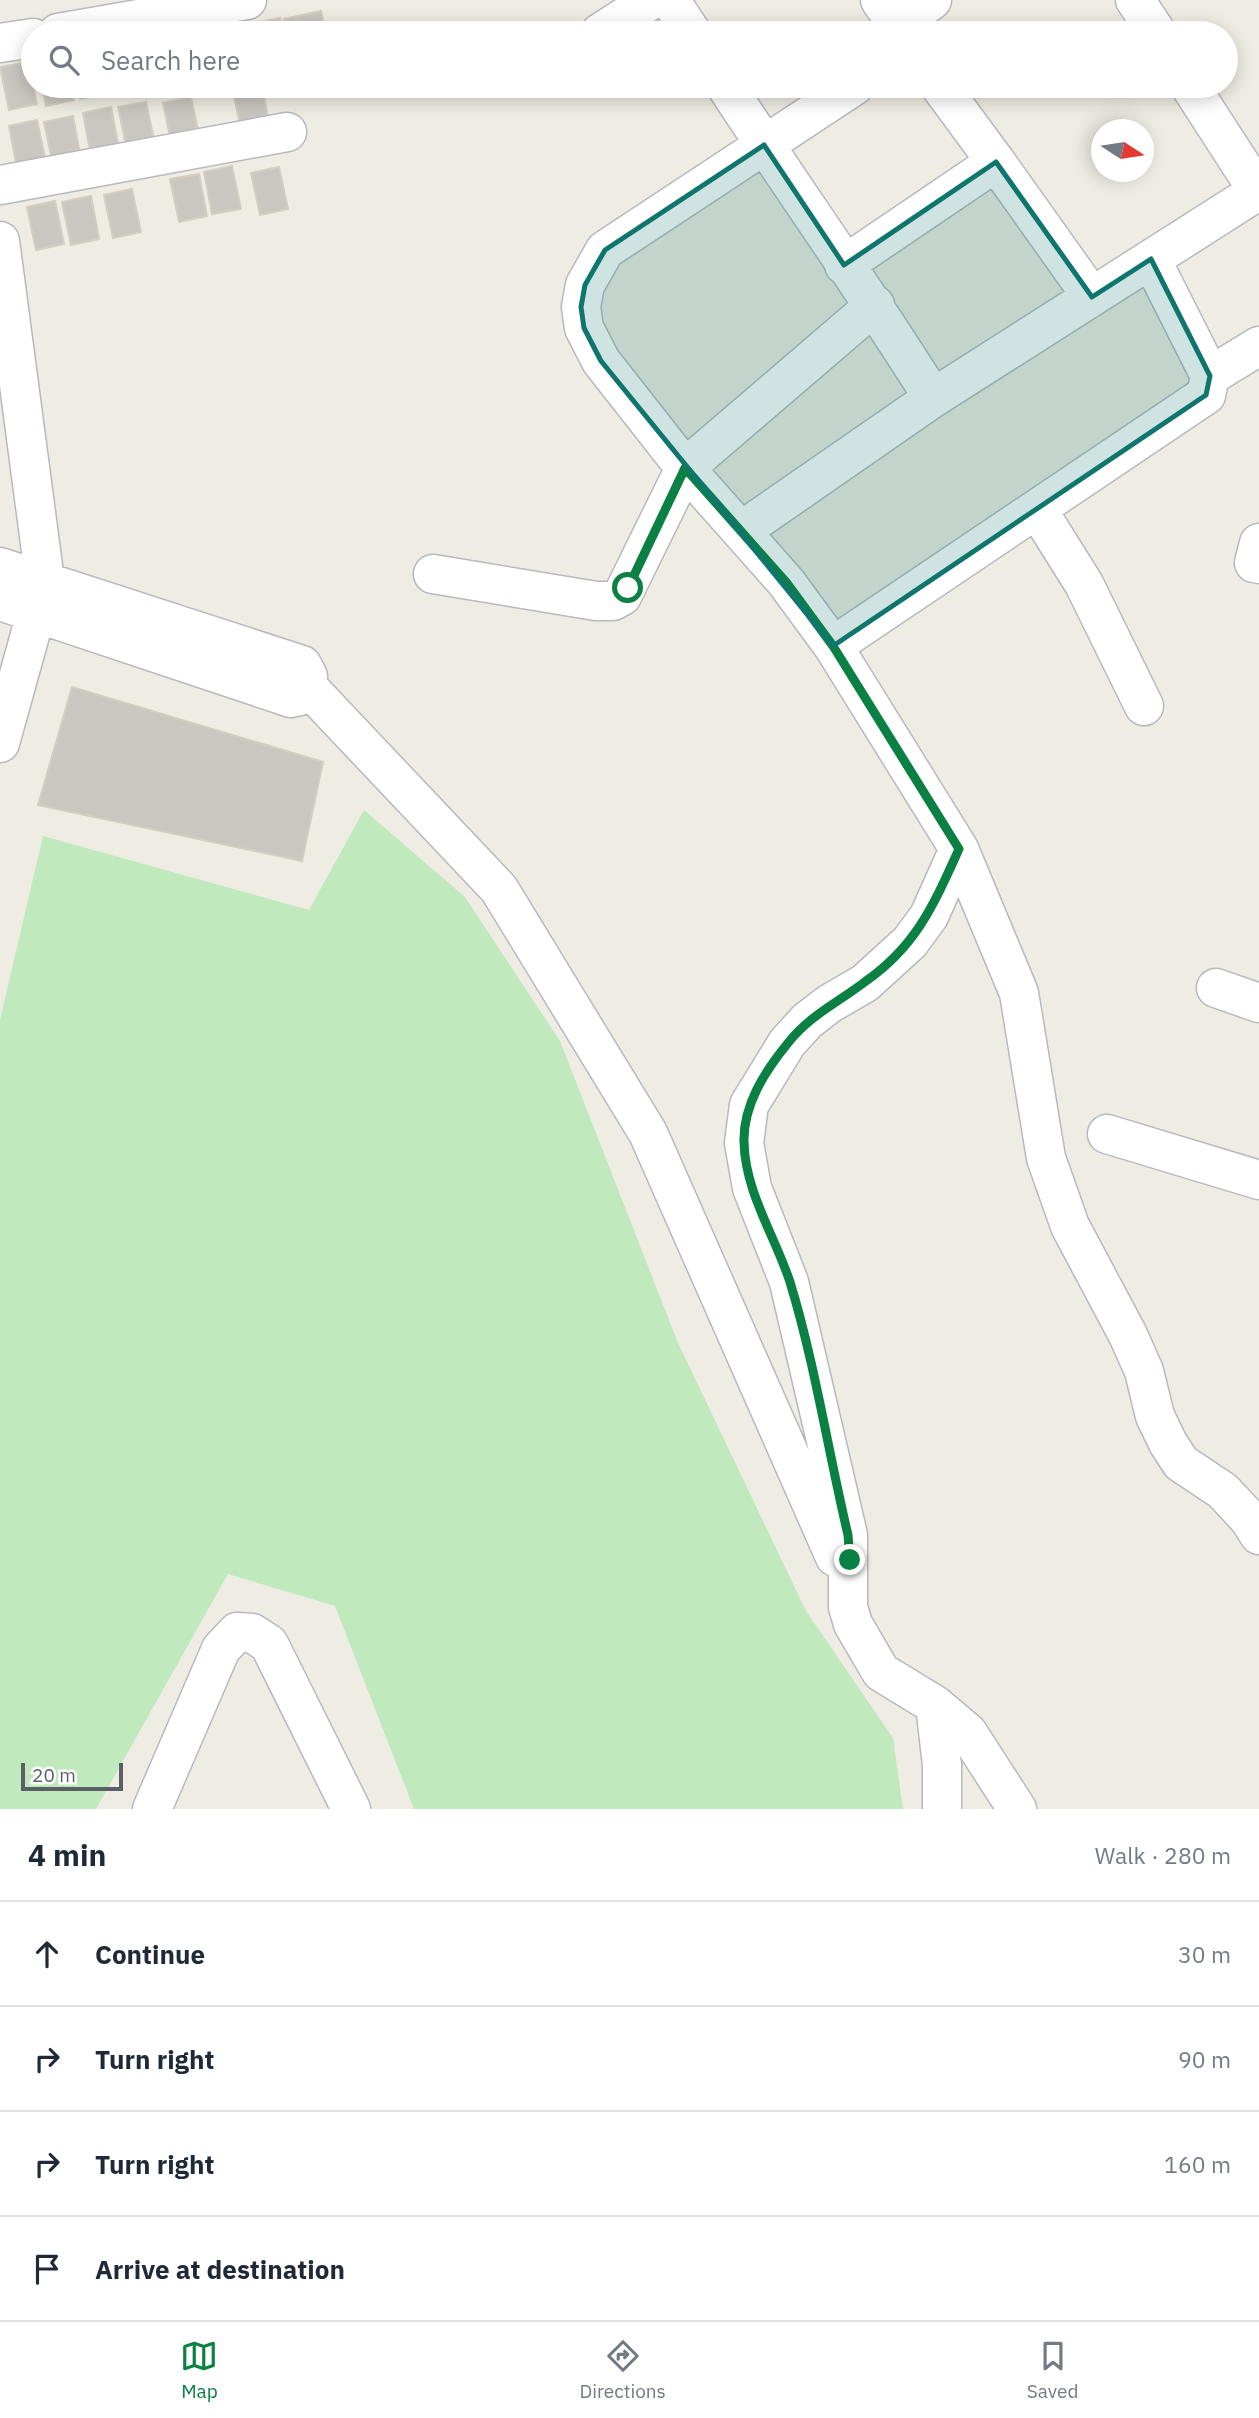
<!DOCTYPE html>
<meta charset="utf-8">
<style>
:root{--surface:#fff;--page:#f6f6f7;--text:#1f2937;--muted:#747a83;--line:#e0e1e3;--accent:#0b8043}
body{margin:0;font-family:"IBM Plex Sans",sans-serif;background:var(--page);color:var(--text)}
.compass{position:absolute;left:1091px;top:119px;width:63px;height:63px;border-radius:50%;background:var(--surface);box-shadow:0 4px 18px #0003;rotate:102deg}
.scale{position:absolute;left:21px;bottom:18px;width:102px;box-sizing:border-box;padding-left:7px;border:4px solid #5b6065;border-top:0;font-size:19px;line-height:24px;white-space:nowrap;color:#5b6065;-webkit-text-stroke:5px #fff;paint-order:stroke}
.stop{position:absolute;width:21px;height:21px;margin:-16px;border:5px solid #0b8043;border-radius:50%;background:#fff}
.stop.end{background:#0b8043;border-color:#fff;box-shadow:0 2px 7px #0008}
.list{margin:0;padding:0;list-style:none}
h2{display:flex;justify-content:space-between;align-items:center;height:91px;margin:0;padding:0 28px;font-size:30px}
h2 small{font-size:23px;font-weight:400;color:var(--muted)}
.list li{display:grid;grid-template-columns:46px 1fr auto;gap:21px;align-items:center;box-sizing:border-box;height:105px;padding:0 28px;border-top:2px solid var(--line)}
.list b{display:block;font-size:26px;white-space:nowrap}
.list em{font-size:23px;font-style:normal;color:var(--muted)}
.icon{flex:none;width:38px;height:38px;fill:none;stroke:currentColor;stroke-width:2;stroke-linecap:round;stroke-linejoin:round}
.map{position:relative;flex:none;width:1259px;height:1809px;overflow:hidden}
.search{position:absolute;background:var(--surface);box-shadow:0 4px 18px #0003;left:21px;right:21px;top:21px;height:77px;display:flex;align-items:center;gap:18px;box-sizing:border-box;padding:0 24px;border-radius:38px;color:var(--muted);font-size:26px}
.sheet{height:511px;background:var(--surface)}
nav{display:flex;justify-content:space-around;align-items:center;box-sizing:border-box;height:98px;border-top:2px solid var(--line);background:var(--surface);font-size:19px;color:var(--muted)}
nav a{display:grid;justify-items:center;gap:4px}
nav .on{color:var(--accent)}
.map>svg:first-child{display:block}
.green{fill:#c0e9bd}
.building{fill:#cac6c0;stroke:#d4cdc1;stroke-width:2}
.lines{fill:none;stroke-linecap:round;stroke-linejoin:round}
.minor-casing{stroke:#b6babe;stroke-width:41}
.minor{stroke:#fff;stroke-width:38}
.route{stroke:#0b8043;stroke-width:9}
.marked{fill:#0f766e;fill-opacity:0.2;stroke:#0f766e;stroke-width:5;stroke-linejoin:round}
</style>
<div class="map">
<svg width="1259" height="1809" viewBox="0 0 1259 1809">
<rect width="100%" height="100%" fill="#efece3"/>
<path class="green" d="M364 810 465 897 560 1041 678 1343 806 1611 893 1738 903 1809H414L335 1606 228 1574 96 1809H0V1020L43 836 309 910Z"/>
<path class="building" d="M321 11 326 33H288L284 19Z
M280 18 284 33H254L252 24Z
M247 23 250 33H220L219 29Z
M28 62 37 104 9 110 0 67Z
M42 86H71L74 100 46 106Z
M77 86H106L107 93 80 99Z
M111 86H140L141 87 113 93Z
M262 86 270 128 242 134 233 91Z
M191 97 200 139 172 146 163 103Z
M146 102 155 144 127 150 118 107Z
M111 107 119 149 91 156 83 113Z
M73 116 81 159 53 165 44 122Z
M37 120 46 162 17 168 9 126Z
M232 166 241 209 212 214 204 172Z
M279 167 288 209 260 215 251 173Z
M199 174 207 216 179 222 170 179Z
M132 189 141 232 113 238 104 195Z
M91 196 99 239 71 245 62 202Z
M55 201 64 244 36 250 27 207Z
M72 687 323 762 302 861 38 805Z"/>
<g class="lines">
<defs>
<path id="minor" d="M670 0 692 33
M880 0 897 25 932 0
M1135 0 1157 33
M58 33 247 0
M600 33 651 0
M0 43 33 38
M726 86C794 191 867 292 933 398
M854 86 605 250 585 285 581 307 584 328 601 361 685 468 786 582 833 646 959 849 1019 993 1046 1158 1070 1226 1128 1335 1144 1371 1155 1416 1168 1443 1181 1463 1223 1491 1249 1519 1259 1535
M940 86 996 162
M0 185 287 132
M0 241 45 581 0 743
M844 265 996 162 1092 297
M1210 376 1259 346
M1037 509 1084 584 1144 706
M741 531 933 398 1250 196 1252 182 1190 86
M1259 543 1254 563 1259 564
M0 567 302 665 308 676V687L300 696 291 698 0 601
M433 574 596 601H613L622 596 685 468 875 305
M833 646 1206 395 1210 376 1151 259
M308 687 499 889 648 1133 835 1557
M959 849 929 916 910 942 865 983 829 1004 807 1021 787 1043 749 1105 744 1143 752 1188 789 1282 848 1535V1607L853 1624 881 1672 935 1705 968 1733 1017 1809
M1216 988 1259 1003
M1107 1134 1259 1180
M935 1705 942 1765V1809
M152 1809 221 1649 237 1632 252 1633 269 1644 351 1809"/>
</defs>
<use href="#minor" class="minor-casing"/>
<use href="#minor" class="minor"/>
</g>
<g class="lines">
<path class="route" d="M628 588 685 468 786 582 833 646 959 849C934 904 917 945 866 981 839 1002 810 1015 788 1043 765 1071 743 1105 744 1142 745 1192 775 1236 790 1282 815 1364 828 1451 848 1535L850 1560"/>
</g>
<path class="marked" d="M764 145 844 265 996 162 1092 297 1151 259 1210 376 1206 395 833 646 601 361 584 328 581 307 585 285 605 250Z"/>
</svg>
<svg class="compass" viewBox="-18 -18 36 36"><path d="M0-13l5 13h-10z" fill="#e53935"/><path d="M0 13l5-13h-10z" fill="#747a83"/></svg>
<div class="scale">20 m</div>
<div class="stop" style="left:628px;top:588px"></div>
<div class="stop end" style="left:850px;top:1560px"></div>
<div class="search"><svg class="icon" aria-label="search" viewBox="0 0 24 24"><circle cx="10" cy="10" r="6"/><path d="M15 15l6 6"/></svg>Search here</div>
</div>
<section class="sheet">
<h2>4 min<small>Walk · 280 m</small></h2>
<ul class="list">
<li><svg class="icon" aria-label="ahead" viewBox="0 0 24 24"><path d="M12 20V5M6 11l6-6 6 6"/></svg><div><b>Continue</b></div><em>30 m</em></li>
<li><svg class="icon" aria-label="right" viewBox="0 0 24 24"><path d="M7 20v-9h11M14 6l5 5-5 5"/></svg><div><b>Turn right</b></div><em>90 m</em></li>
<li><svg class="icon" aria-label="right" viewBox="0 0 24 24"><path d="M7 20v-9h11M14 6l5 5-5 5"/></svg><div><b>Turn right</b></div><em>160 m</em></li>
<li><svg class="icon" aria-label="arrive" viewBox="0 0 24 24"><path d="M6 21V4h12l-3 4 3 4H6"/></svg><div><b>Arrive at destination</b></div></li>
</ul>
</section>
<nav>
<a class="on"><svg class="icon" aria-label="map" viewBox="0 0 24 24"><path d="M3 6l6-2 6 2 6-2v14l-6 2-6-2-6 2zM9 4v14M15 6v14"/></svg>Map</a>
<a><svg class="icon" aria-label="directions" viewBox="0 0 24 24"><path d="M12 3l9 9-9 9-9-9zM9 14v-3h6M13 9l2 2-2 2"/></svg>Directions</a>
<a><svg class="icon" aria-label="saved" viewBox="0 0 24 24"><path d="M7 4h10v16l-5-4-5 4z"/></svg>Saved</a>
</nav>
